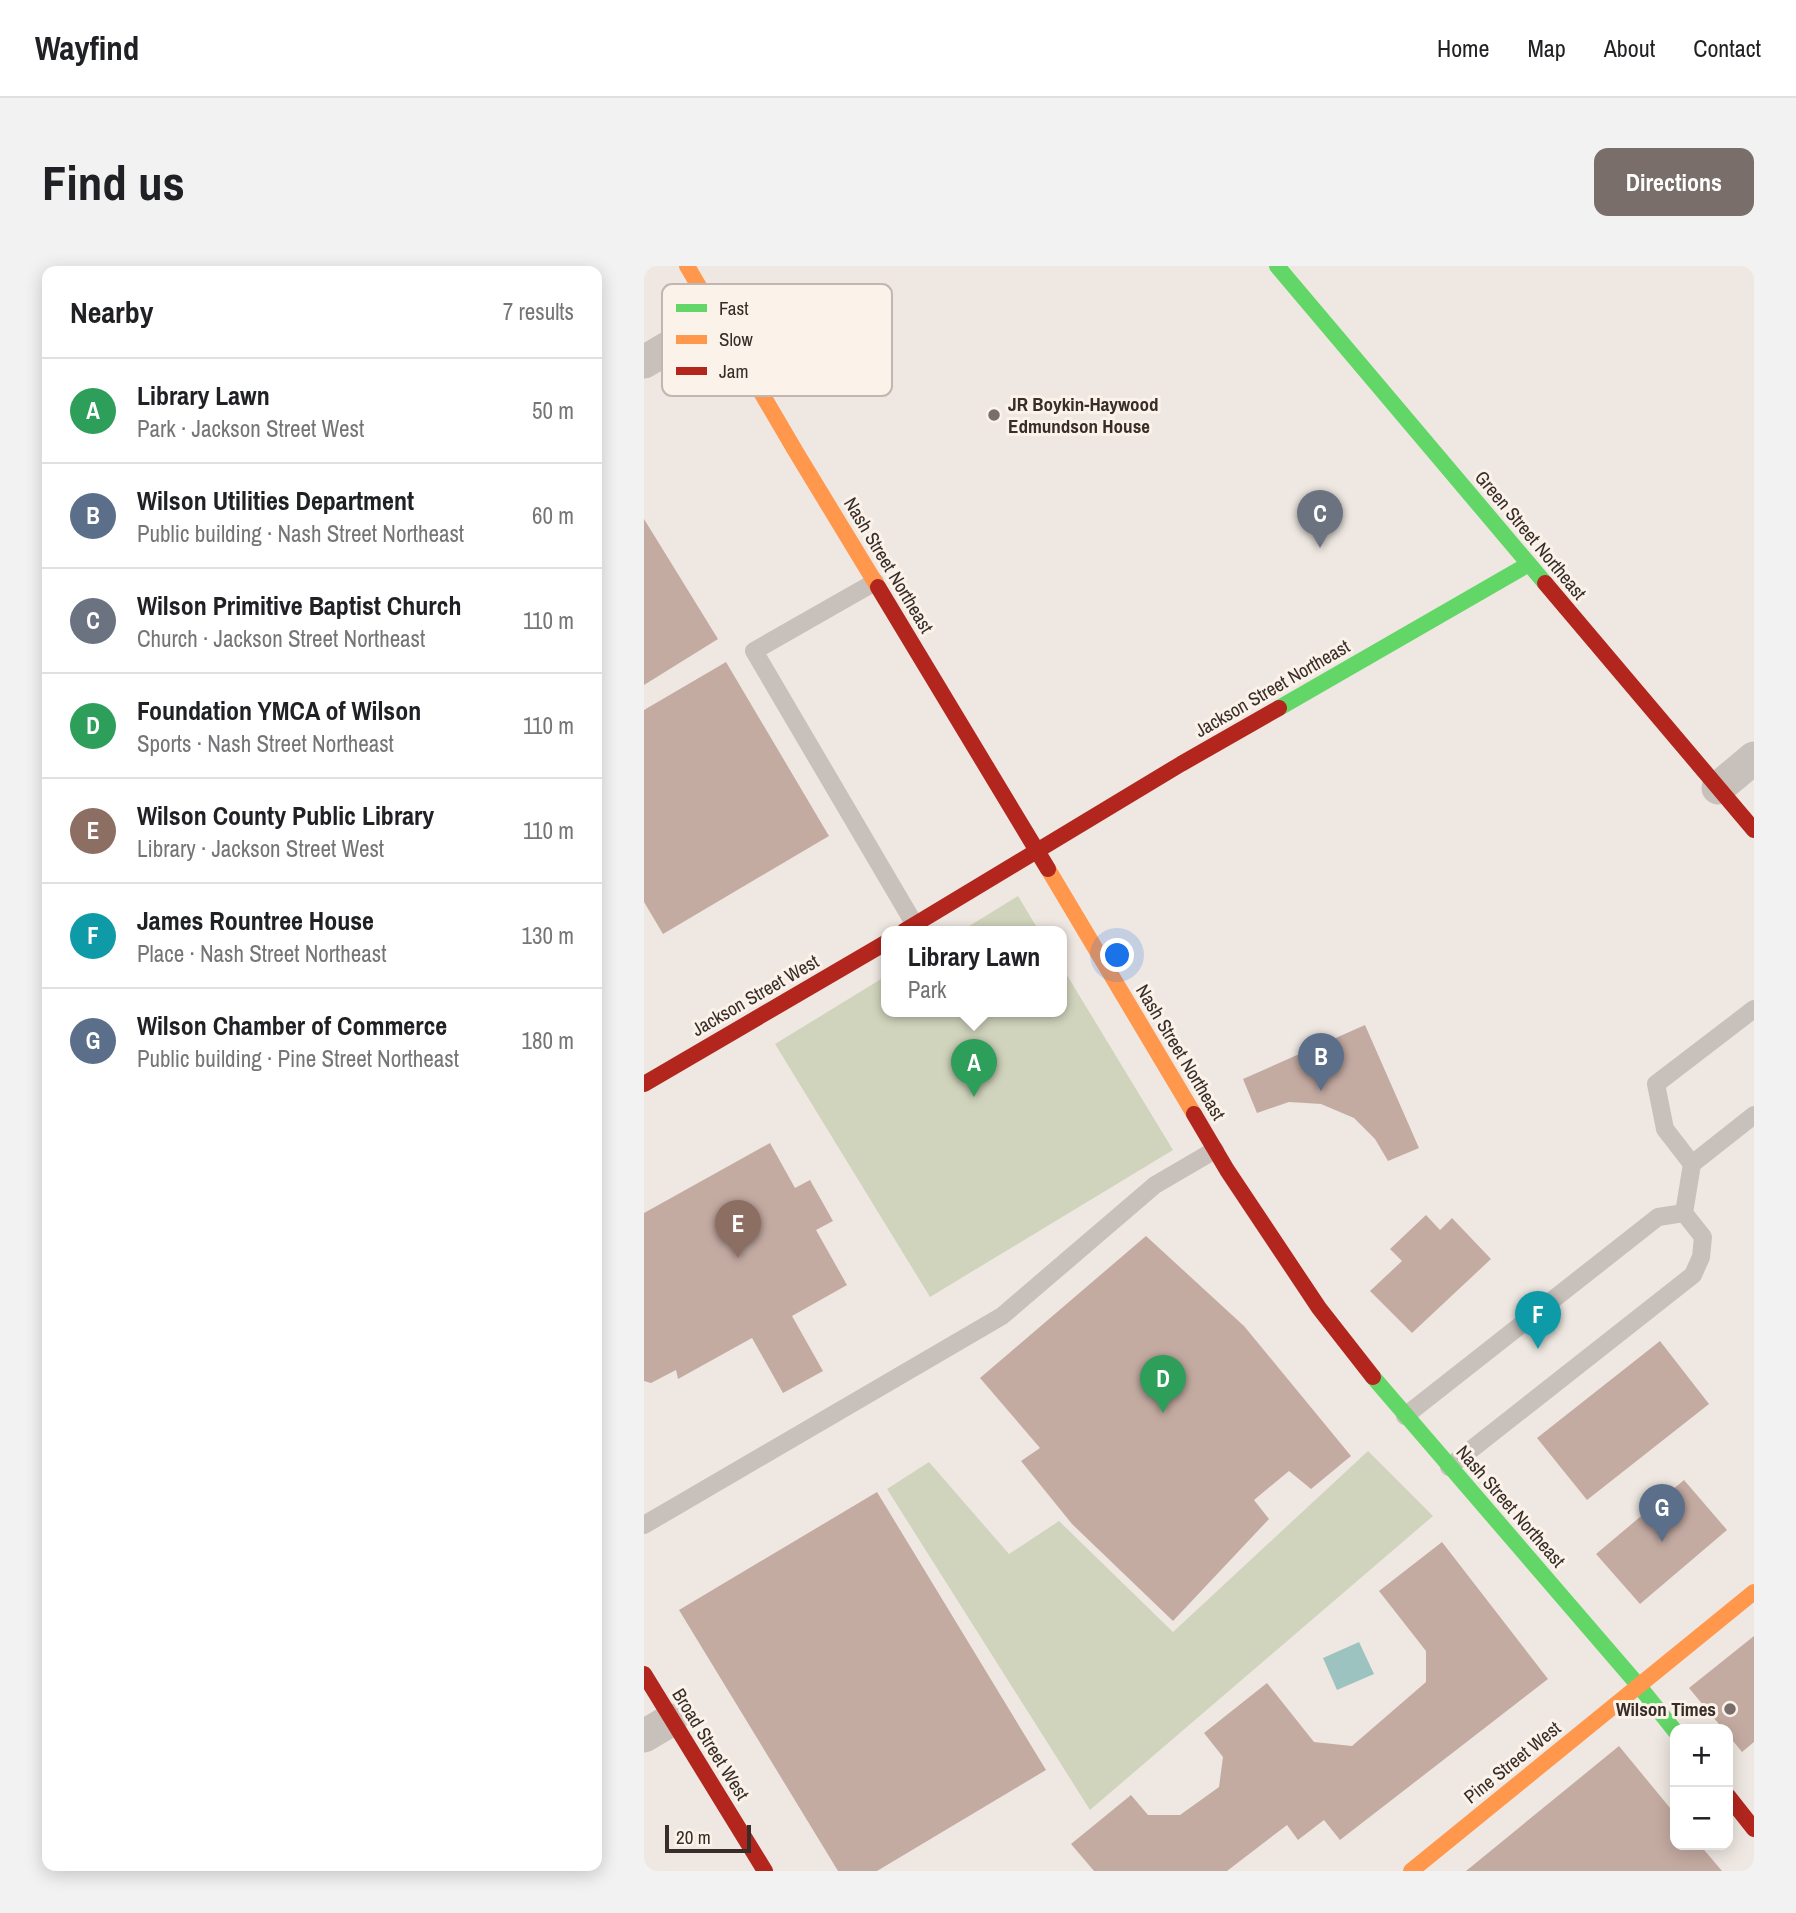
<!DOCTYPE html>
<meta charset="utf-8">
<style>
:root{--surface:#fff;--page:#f2f2f2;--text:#202124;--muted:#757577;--line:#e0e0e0;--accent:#796e69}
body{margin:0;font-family:"Archivo Narrow",sans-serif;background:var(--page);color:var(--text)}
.controls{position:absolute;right:21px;bottom:21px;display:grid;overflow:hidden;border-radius:14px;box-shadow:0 4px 18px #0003}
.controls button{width:63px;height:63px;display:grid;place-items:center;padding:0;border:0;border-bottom:2px solid var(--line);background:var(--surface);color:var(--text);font:35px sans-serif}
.scale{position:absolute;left:21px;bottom:18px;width:86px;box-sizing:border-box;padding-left:7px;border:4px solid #392d28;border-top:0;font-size:19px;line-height:24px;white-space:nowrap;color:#392d28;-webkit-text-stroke:5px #fbf2ea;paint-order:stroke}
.you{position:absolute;left:474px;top:690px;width:24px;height:24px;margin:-18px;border:5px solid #fff;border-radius:50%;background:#1a73e8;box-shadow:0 0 0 10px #1a73e833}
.badge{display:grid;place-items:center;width:46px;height:46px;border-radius:50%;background:var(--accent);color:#fff;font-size:23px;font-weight:700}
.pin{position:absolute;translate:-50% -58px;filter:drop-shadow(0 2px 4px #0008)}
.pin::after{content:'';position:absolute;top:37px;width:24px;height:21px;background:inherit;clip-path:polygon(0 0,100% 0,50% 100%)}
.popup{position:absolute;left:237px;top:660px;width:186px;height:91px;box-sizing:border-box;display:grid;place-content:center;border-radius:14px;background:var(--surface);filter:drop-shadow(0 2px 5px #0005);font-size:23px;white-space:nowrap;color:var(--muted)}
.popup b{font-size:26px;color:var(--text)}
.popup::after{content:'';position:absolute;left:50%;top:100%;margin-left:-14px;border:14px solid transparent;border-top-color:var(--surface)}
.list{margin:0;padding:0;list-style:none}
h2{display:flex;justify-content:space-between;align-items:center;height:91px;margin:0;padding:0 28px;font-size:30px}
h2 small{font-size:23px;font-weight:400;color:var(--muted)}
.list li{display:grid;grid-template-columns:46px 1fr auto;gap:21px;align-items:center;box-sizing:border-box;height:105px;padding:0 28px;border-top:2px solid var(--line)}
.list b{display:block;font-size:26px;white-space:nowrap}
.list p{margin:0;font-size:23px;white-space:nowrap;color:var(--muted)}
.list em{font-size:23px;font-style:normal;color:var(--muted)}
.map{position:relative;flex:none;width:1110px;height:1605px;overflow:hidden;border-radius:14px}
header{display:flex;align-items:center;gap:42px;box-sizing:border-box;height:98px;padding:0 35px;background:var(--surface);border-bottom:2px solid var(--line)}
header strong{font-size:33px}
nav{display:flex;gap:38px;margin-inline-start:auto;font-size:24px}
.intro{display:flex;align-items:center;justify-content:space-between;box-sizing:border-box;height:168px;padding:0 42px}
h1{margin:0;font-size:49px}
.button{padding:18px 32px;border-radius:14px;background:var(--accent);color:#fff;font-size:24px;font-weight:700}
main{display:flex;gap:42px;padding:0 42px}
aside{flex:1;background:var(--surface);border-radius:14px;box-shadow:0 4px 18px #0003}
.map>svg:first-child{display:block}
.green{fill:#d1d4bc}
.water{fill:#9dc3c1}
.building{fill:#c4aba2}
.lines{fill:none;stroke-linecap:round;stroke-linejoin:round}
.lane{stroke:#c8c0bb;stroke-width:18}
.street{stroke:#c8c0bb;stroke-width:33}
.fast{stroke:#63d668;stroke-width:16}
.slow{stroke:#ff974d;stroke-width:16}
.jam{stroke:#b3261e;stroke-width:16}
.poi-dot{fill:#796e69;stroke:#fbf2ea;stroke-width:2.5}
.labels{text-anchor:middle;stroke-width:6;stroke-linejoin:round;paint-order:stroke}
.poi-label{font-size:19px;font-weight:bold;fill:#392d28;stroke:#fbf2ea;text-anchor:start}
.street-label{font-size:19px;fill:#392d28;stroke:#fbf2ea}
.key{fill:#fbf2ea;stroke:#c1b7b0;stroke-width:2}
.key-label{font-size:19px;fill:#392d28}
</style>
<header>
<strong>Wayfind</strong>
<nav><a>Home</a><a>Map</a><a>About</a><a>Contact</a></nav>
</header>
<div class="intro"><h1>Find us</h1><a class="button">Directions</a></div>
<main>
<aside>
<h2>Nearby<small>7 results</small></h2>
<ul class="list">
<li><span class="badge" style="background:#2e9e5b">A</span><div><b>Library Lawn</b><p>Park · Jackson Street West</p></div><em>50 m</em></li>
<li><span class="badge" style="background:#5c6f8a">B</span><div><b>Wilson Utilities Department</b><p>Public building · Nash Street Northeast</p></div><em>60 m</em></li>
<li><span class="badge" style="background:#6b7280">C</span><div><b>Wilson Primitive Baptist Church</b><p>Church · Jackson Street Northeast</p></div><em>110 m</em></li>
<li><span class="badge" style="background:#2e9e5b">D</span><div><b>Foundation YMCA of Wilson</b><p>Sports · Nash Street Northeast</p></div><em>110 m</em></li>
<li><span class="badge" style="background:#8d6e63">E</span><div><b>Wilson County Public Library</b><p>Library · Jackson Street West</p></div><em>110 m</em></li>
<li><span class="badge" style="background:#0f9aa8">F</span><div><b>James Rountree House</b><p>Place · Nash Street Northeast</p></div><em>130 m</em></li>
<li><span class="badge" style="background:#5c6f8a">G</span><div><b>Wilson Chamber of Commerce</b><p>Public building · Pine Street Northeast</p></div><em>180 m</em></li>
</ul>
</aside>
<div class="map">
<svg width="1110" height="1605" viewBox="0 0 1110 1605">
<rect width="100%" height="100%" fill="#efe8e2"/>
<path class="green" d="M374 630 395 665H317Z
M418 701 529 884 286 1031 131 778 242 710 243 745H418Z
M724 1185 789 1250 446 1544 243 1223 285 1196 365 1288 415 1255 529 1366Z"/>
<path class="water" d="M715 1376 730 1408 693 1424 679 1392Z"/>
<path class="building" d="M0 253 74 373 0 419Z
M82 396 185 570 19 668 0 636V444Z
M721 759 775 882 744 895 731 873 710 852 677 838 645 836 613 847 599 813Z
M126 877 151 922 166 914 189 955 172 964 203 1019 148 1050 179 1105 139 1127 108 1072 34 1113 32 1104 7 1117 0 1115V947Z
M782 949 796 964 808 952 847 993 768 1067 726 1025 758 995 746 983Z
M502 970 600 1060 707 1190 667 1223 645 1205 610 1234 625 1253 529 1355 428 1258 377 1195 396 1182 336 1112Z
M1016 1075 1065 1138 943 1234 893 1172Z
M1040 1214 1083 1264 996 1338 952 1288Z
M233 1226 402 1504 233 1605H194L35 1344Z
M798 1276 904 1413 696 1574 680 1554 654 1574 643 1559 583 1605H450L427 1578 487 1529 504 1549H536L575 1521 579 1491 560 1467 623 1417 670 1476 708 1480 782 1416V1385L735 1325Z
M1110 1370V1476L1098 1486 1084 1469V1463H1079L1045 1422Z
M975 1480 1031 1548V1579H1056L1078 1605H822Z"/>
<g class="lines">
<path class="lane" d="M231 316 110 385 271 659
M1110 743 1012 818 1021 863 1048 898 1110 849
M1040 947 1048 898
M761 1150 1014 951 1040 947 1059 971 1057 991 1049 1009 805 1201
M0 1259 358 1050 511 919 571 884"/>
<path class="street" d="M0 96 74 52
M1074 522 1110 492
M0 1470 27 1454"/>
<path class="fast" d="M633 0 901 317
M635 442 885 298
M729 1111 995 1420 1031 1465"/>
<path class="slow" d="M43 0 152 186 234 321
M404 603 550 848
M767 1605 1110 1326"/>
<path class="jam" d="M901 317 1110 564
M234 321 404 603
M260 665 537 498 635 442
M0 818 243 676
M550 848 583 904 675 1042 729 1111
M0 1408 121 1605
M1084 1530 1110 1563"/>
</g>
<g class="poi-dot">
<circle cx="350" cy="149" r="7"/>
<circle cx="1086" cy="1443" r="7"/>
</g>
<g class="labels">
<g class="poi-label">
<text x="364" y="145">JR Boykin-Haywood<tspan x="364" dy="22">Edmundson House</tspan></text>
<text x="1072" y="1450" text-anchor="end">Wilson Times</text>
</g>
<g class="street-label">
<text transform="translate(887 269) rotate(50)" y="7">Green Street Northeast</text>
<text transform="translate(245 299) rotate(59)" y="7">Nash Street Northeast</text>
<text transform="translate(628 422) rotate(-30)" y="7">Jackson Street Northeast</text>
<text transform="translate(111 729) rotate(-30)" y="7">Jackson Street West</text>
<text transform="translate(537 786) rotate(59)" y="7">Nash Street Northeast</text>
<text transform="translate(867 1240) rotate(49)" y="7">Nash Street Northeast</text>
<text transform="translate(67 1478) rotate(58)" y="7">Broad Street West</text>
<text transform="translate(868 1496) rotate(-39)" y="7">Pine Street West</text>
</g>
</g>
<rect x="18" y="18" width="230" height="112" rx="10" class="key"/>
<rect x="32" y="38" width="31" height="8" fill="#63d668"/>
<rect x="32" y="69" width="31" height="9" fill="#ff974d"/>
<rect x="32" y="101" width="31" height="8" fill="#b3261e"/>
<g class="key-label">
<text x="75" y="49">Fast</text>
<text x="75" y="80">Slow</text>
<text x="75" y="112">Jam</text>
</g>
</svg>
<div class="controls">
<button>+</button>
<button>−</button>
</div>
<div class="scale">20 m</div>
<div class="you"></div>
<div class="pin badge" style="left:330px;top:831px;background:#2e9e5b">A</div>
<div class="popup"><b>Library Lawn</b>Park</div>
<div class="pin badge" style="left:677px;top:825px;background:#5c6f8a">B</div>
<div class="pin badge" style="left:676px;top:282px;background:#6b7280">C</div>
<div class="pin badge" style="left:519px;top:1147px;background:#2e9e5b">D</div>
<div class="pin badge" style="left:94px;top:992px;background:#8d6e63">E</div>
<div class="pin badge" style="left:894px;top:1083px;background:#0f9aa8">F</div>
<div class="pin badge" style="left:1018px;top:1276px;background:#5c6f8a">G</div>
</div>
</main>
